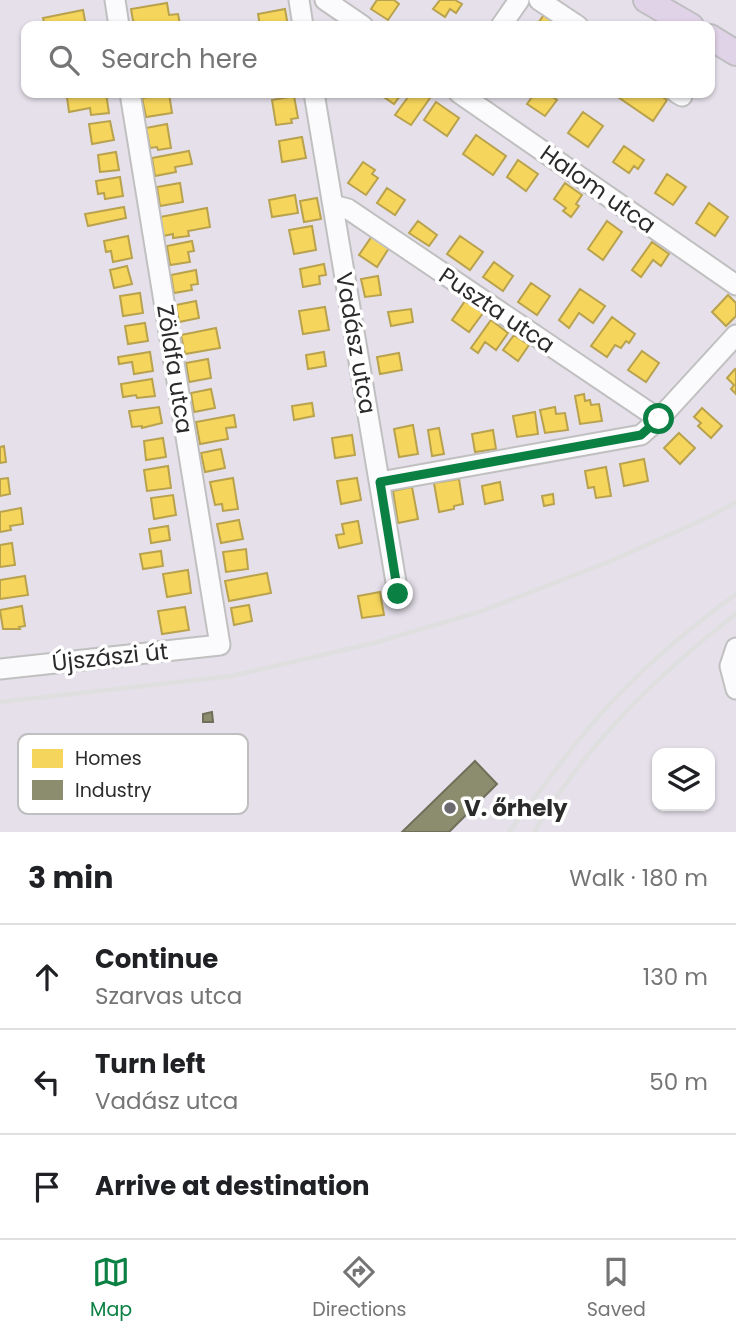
<!DOCTYPE html>
<meta charset="utf-8">
<style>
:root{--surface:#fff;--page:#f2f2f2;--text:#202124;--muted:#757577;--line:#e0e0e0;--accent:#0b8043}
body{margin:0;font-family:Poppins,sans-serif;background:var(--page);color:var(--text)}
.controls{position:absolute;right:21px;bottom:21px;display:grid;overflow:hidden;border-radius:14px;box-shadow:0 2px 5px #0004}
.controls button{width:63px;height:63px;display:grid;place-items:center;padding:0;border:0;border-bottom:2px solid var(--line);background:var(--surface);color:var(--text);font:35px sans-serif}
.stop{position:absolute;width:21px;height:21px;margin:-16px;border:5px solid #0b8043;border-radius:50%;background:#fff}
.stop.end{background:#0b8043;border-color:#fff;box-shadow:0 2px 7px #0008}
.list{margin:0;padding:0;list-style:none}
h2{display:flex;justify-content:space-between;align-items:center;height:91px;margin:0;padding:0 28px;font-size:30px}
h2 small{font-size:23px;font-weight:400;color:var(--muted)}
.list li{display:grid;grid-template-columns:46px 1fr auto;gap:21px;align-items:center;box-sizing:border-box;height:105px;padding:0 28px;border-top:2px solid var(--line)}
.list b{display:block;font-size:26px;white-space:nowrap}
.list p{margin:0;font-size:23px;white-space:nowrap;color:var(--muted)}
.list em{font-size:23px;font-style:normal;color:var(--muted)}
.icon{flex:none;width:38px;height:38px;fill:none;stroke:currentColor;stroke-width:2;stroke-linecap:round;stroke-linejoin:round}
.map{position:relative;flex:none;width:736px;height:832px;overflow:hidden}
.search{position:absolute;background:var(--surface);box-shadow:0 2px 5px #0004;left:21px;right:21px;top:21px;height:77px;display:flex;align-items:center;gap:18px;box-sizing:border-box;padding:0 24px;border-radius:14px;color:var(--muted);font-size:26px}
.sheet{height:406px;background:var(--surface)}
nav{display:flex;justify-content:space-around;align-items:center;box-sizing:border-box;height:98px;border-top:2px solid var(--line);background:var(--surface);font-size:19px;color:var(--muted)}
nav a{display:grid;justify-items:center;gap:4px}
nav .on{color:var(--accent)}
.map>svg:first-child{display:block}
.homes{fill:#f6d55c;stroke:#b9a24d;stroke-width:2}
.industry{fill:#8c8c6e;stroke:#6f6f5a;stroke-width:2}
.lines{fill:none;stroke-linecap:round;stroke-linejoin:round}
.minor-casing{stroke:#c0c0c1;stroke-width:23}
.major-casing{stroke:#bfbec1;stroke-width:28}
.minor{stroke:#fbfafc;stroke-width:19}
.major{stroke:#e0d3e7;stroke-width:24}
.rail{stroke:#dedfde;stroke-width:4.5}
.route{stroke:#0b8043;stroke-width:9}
.poi-dot{fill:#6c6a6e;stroke:#fff;stroke-width:2.5}
.labels{text-anchor:middle;stroke-width:7;stroke-linejoin:round;paint-order:stroke}
.street-label{font-size:23px;fill:#2b2b2b;stroke:#fff}
.poi-label{font-size:23px;font-weight:bold;fill:#2b2b2b;stroke:#fff;text-anchor:start}
.key{fill:#fff;stroke:#bfbfbf;stroke-width:2}
.key-label{font-size:19px;fill:#2b2b2b}
</style>
<div class="map">
<svg width="736" height="832" viewBox="0 0 736 832">
<rect width="100%" height="100%" fill="#e5e0ea"/>
<path class="homes" d="M377 0H394L399 4 388 20 371 9Z
M440 0H455L462 4 456 13 450 9 445 17 433 9Z
M167 3 169 15 178 14 180 24 134 26 131 9Z
M285 9 288 26H260L258 14Z
M83 10 86 26H45L43 18Z
M546 12 566 26H536Z
M95 93H106L109 113 91 115 90 108 69 112 67 97Z
M169 93 172 113 146 117 142 98Z
M378 93H402L394 104Z
M411 93H422L430 98 411 125 395 115Z
M535 93H547L557 100 545 116 527 104Z
M612 93H657L667 100 653 121Z
M294 96 298 118 291 119 292 123 276 125 272 100Z
M436 102 459 118 447 136 424 120Z
M583 112 603 126 588 147 568 133Z
M110 121 114 140 92 144 89 124Z
M167 124 171 148 158 150 157 147 150 148 146 128Z
M476 135 506 156 493 175 463 154Z
M302 137 306 158 282 162 279 141Z
M624 146 644 160 638 169 634 166 629 173 613 162Z
M189 151 192 164 175 167 176 172 155 176 152 158Z
M116 152 119 170 100 172 98 155Z
M518 160 538 174 526 191 507 177Z
M363 162 375 170 372 174 378 178 366 195 348 183Z
M667 174 686 187 673 205 655 193Z
M120 177 123 196 105 199 104 193 98 194 96 181Z
M180 183 183 202 160 206 157 187Z
M565 183 582 195 576 204 579 206 571 217 563 211 566 208 554 199Z
M387 188 405 200 395 215 377 203Z
M295 195 298 213 272 217 269 200Z
M317 198 321 219 304 222 300 201Z
M709 203 728 217 715 236 696 223Z
M124 207 126 218 88 226 85 214Z
M207 208 210 227 188 231 189 236 173 238V234L163 236 160 217Z
M418 221 437 235 429 246 409 233Z
M607 221 622 232 603 260 588 249Z
M312 226 316 250 294 254 289 230Z
M128 236 132 258 113 262 111 251 106 252 104 241Z
M372 236 389 248 377 267 359 255Z
M460 236 483 252 470 270 447 254Z
M192 241 194 251 188 252 190 262 170 265 167 246Z
M652 242 669 254 661 266 653 260 641 277 632 270Z
M494 262 513 276 503 291 483 277Z
M324 264 326 275 319 276 320 284 303 287 300 269Z
M127 266 132 284 114 288 110 270Z
M196 270 198 284 191 285 192 290 174 293 171 275Z
M378 276 381 295 365 297 361 279Z
M531 283 550 296 537 315 518 302Z
M580 289 605 306 593 323 579 313 569 328 559 320Z
M140 293 143 313 123 316 120 296Z
M728 295 736 303V316L726 326 712 312Z
M196 301 199 318 179 322 176 305Z
M465 301 483 313 469 332 452 320Z
M325 307 329 330 303 334 299 311Z
M411 309 413 322 391 326 388 312Z
M612 317 635 334 629 343 626 341 621 348 615 345 607 357 591 346Z
M491 320 508 333 496 350 485 342 478 353 471 348Z
M145 323 148 341 128 344 125 326Z
M216 328 220 348 185 354 181 335Z
M514 335 529 345 518 361 503 350Z
M642 351 659 363 646 382 628 370Z
M150 352 153 371 134 374 132 362 119 364 118 357Z
M324 352 326 366 308 369 306 355Z
M399 353 402 370 380 374 377 357Z
M208 359 211 378 189 382 186 363Z
M735 369 736 370V394L731 389 734 385 727 378Z
M152 379 155 396 137 398 136 395 123 397 121 384Z
M211 389 215 408 194 412 191 393Z
M584 394 585 401 590 400 591 405 599 404 602 421 580 424 575 396Z
M312 403 314 416 294 420 292 406Z
M159 407 162 423 142 428V426L132 427 129 411Z
M555 407 556 414 565 413 568 430 545 433 540 410Z
M702 408 722 426 711 438 698 426 701 423 694 417Z
M535 412 538 434 517 437 513 416Z
M234 415 236 427 226 428 228 439 200 444 196 422Z
M413 425 418 454 399 457 394 429Z
M439 428 444 454 432 456 428 430Z
M493 430 496 449 475 452 472 434Z
M679 433 695 448 680 464 664 448Z
M352 435 355 455 335 458 332 438Z
M163 438 166 457 146 460 144 441Z
M4 446 6 462 0 463V447Z
M221 449 225 468 205 472 201 453Z
M644 459 648 481 624 486 620 464Z
M168 466 171 488 147 491 144 470Z
M606 467 611 496 596 498 594 487 588 488 585 471Z
M8 478 10 494 0 496V479Z
M233 478 238 509 223 511 222 504 215 505 210 482Z
M357 478 361 500 341 504 337 481Z
M459 479 463 504 454 506V509L439 512 434 483Z
M500 482 503 500 485 504 482 486Z
M412 487 418 519 398 523 393 491Z
M553 494 554 504 544 506 542 496Z
M173 495 176 515 154 519 151 498Z
M21 508 23 524 10 526 11 530 0 532V512Z
M239 520 243 539 221 543 217 524Z
M358 521 362 543 339 548 336 535 344 534 342 524Z
M168 526 170 540 151 543 149 529Z
M12 543 15 565 0 567V545Z
M246 549 248 569 226 572 223 552Z
M161 551 163 566 143 569 140 554Z
M188 570 191 593 167 597 163 574Z
M267 573 271 593 229 601 225 581Z
M25 576 28 595 0 599V580Z
M380 592 384 615 362 618 358 596Z
M249 605 252 621 234 625 231 608Z
M22 606 25 626 19 627 20 629H3L0 610Z
M185 607 189 630 162 634 158 611Z"/>
<path class="industry" d="M212 712 213 722H203V714Z
M475 761 497 784 449 832H402Z"/>
<g class="lines">
<defs>
<path id="minor" d="M115 0 119 26
M299 0 303 26
M325 0 363 26
M539 0 578 26
M501 26 519 0
M314 93 398 594
M459 93 736 285
M677 93 682 96
M333 205 348 209 659 419
M380 482 641 435 659 419 736 335
M736 648 730 666 736 689
M0 669 220 645 130 93"/>
<path id="major" d="M646 0 691 26
M710 37 736 53"/>
</defs>
<use href="#minor" class="minor-casing"/>
<use href="#major" class="major-casing"/>
<use href="#minor" class="minor"/>
<use href="#major" class="major"/>
<path class="rail" d="M0 702 232 676 374 643 479 612 611 561 711 516 736 502
M509 832C541 790 572 745 608 706 646 664 690 628 736 594
M534 832C587 743 655 677 736 614"/>
</g>
<g class="lines">
<path class="route" d="M398 594 380 482 641 435 659 419"/>
</g>
<circle class="poi-dot" cx="450" cy="808" r="7"/>
<g class="labels">
<g class="street-label">
<text transform="translate(598 189) rotate(35)" y="8">Halom utca</text>
<text transform="translate(497 310) rotate(34)" y="8">Puszta utca</text>
<text transform="translate(356 343) rotate(80)" y="8">Vadász utca</text>
<text transform="translate(175 369) rotate(81)" y="8">Zöldfa utca</text>
<text transform="translate(110 657) rotate(-6)" y="8">Újszászi út</text>
</g>
<g class="poi-label">
<text x="464" y="816">V. őrhely</text>
</g>
</g>
<rect x="18" y="734" width="230" height="80" rx="10" class="key"/>
<rect x="32" y="749" width="31" height="19" fill="#f6d55c"/>
<rect x="32" y="780" width="31" height="20" fill="#8c8c6e"/>
<g class="key-label">
<text x="75" y="765">Homes</text>
<text x="75" y="797">Industry</text>
</g>
</svg>
<div class="controls">
<button><svg class="icon" aria-label="layers" viewBox="0 0 24 24"><path d="M12 4l9 5-9 5-9-5zM3 14l9 5 9-5"/></svg></button>
</div>
<div class="stop" style="left:659px;top:419px"></div>
<div class="stop end" style="left:398px;top:594px"></div>
<div class="search"><svg class="icon" aria-label="search" viewBox="0 0 24 24"><circle cx="10" cy="10" r="6"/><path d="M15 15l6 6"/></svg>Search here</div>
</div>
<section class="sheet">
<h2>3 min<small>Walk · 180 m</small></h2>
<ul class="list">
<li><svg class="icon" aria-label="ahead" viewBox="0 0 24 24"><path d="M12 20V5M6 11l6-6 6 6"/></svg><div><b>Continue</b><p>Szarvas utca</p></div><em>130 m</em></li>
<li><svg class="icon" aria-label="left" viewBox="0 0 24 24"><path d="M17 20v-9H6M10 6l-5 5 5 5"/></svg><div><b>Turn left</b><p>Vadász utca</p></div><em>50 m</em></li>
<li><svg class="icon" aria-label="arrive" viewBox="0 0 24 24"><path d="M6 21V4h12l-3 4 3 4H6"/></svg><div><b>Arrive at destination</b></div></li>
</ul>
</section>
<nav>
<a class="on"><svg class="icon" aria-label="map" viewBox="0 0 24 24"><path d="M3 6l6-2 6 2 6-2v14l-6 2-6-2-6 2zM9 4v14M15 6v14"/></svg>Map</a>
<a><svg class="icon" aria-label="directions" viewBox="0 0 24 24"><path d="M12 3l9 9-9 9-9-9zM9 14v-3h6M13 9l2 2-2 2"/></svg>Directions</a>
<a><svg class="icon" aria-label="saved" viewBox="0 0 24 24"><path d="M7 4h10v16l-5-4-5 4z"/></svg>Saved</a>
</nav>
